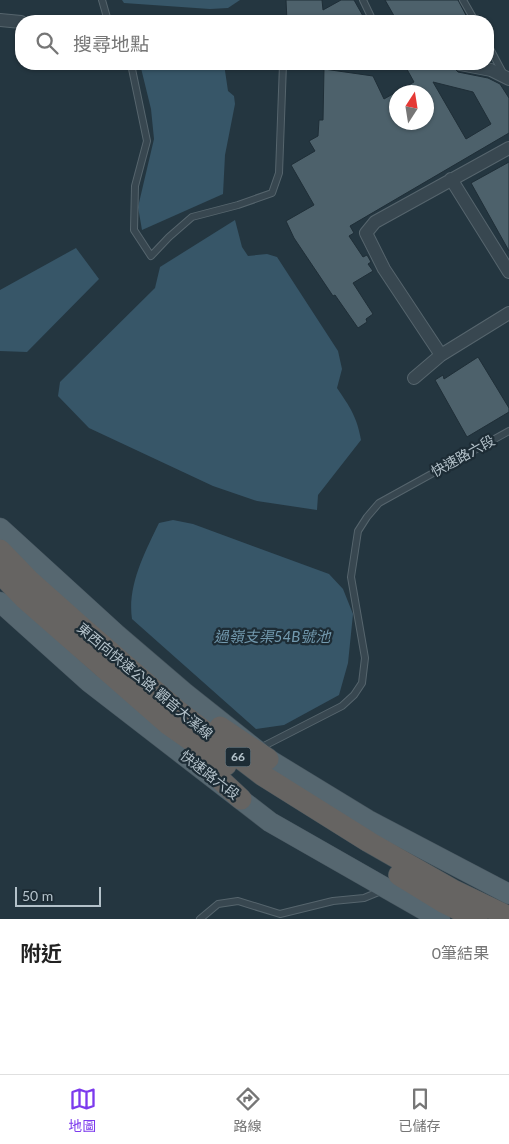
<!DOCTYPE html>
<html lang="zh-TW">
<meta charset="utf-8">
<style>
:root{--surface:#fff;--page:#f2f2f2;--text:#222;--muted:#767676;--line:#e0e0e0;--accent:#7c3aed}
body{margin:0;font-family:Lato,"Noto Sans TC",sans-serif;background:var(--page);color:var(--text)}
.compass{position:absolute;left:389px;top:85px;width:45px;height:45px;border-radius:50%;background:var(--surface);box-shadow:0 1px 4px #0004;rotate:12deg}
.scale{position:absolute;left:15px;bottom:12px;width:86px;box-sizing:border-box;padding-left:5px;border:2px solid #b4c2ca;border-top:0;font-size:14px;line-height:18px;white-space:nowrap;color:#b4c2ca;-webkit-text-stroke:4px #1d2c35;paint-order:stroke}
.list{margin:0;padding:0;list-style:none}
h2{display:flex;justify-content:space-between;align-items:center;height:65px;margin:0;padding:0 20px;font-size:21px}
h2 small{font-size:16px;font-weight:400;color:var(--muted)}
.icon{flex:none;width:28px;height:28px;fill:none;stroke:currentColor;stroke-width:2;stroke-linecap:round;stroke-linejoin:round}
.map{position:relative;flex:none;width:509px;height:919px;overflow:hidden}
.search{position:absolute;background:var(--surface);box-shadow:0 1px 4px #0004;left:15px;right:15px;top:15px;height:55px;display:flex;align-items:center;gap:12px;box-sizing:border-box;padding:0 18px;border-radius:20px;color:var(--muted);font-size:19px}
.sheet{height:155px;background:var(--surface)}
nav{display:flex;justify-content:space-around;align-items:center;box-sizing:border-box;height:70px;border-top:1px solid var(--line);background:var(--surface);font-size:14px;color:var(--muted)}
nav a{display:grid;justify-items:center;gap:2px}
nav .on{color:var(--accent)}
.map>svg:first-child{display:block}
.water{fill:#375668}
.building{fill:#4d616b;stroke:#1f2e37;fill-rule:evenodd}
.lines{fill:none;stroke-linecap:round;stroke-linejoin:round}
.service-casing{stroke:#56656d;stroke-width:8}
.minor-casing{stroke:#56656d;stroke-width:14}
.primary-casing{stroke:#44535c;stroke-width:21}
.trunk-casing{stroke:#43525a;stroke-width:22}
.service{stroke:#384750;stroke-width:6}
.minor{stroke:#384750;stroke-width:12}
.primary{stroke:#566770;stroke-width:20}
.trunk{stroke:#666462;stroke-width:21}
.labels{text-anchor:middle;stroke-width:4.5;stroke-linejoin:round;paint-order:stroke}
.shield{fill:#1d2c35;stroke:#87959d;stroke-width:1}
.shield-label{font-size:12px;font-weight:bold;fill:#b4c2ca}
.street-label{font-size:14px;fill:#b4c2ca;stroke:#1d2c35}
.water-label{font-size:15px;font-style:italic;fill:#739aaf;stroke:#1d2c35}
</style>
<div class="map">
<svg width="509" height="919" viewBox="0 0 509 919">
<rect width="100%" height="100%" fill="#243640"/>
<path class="water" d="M122 0H240L228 8 210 9 124 3Z
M140 64H224L228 91 234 96 235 104 225 155 223 194 142 230 138 207 154 139 151 109Z
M235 220 242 247 248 256 267 254 277 257 338 351 342 369 337 388C350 407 357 417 361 440L318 495 317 510 257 501 213 486 89 428 58 396 60 382 155 288 160 267Z
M76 248 99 279 27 352 0 351V290Z
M173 520 193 524 329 574 343 589 353 614 348 663 339 695 284 725 256 729 132 619C127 586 145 552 159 523Z"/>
<path class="building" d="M286 0H322L323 10 341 0H354L363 16 352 21H287Z
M385 0H458L469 21H397Z
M404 64H431L453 67 458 72 488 78 500 84 509 98V133L350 226 354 233 349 236 363 257 367 255 371 262 368 264 373 271 353 283 373 314 366 319 367 322 358 328 335 295 333 296 294 238 286 221 314 205 291 165 315 151 309 141 318 136 319 120H323L324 69 373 76 384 99 414 82ZM433 82 473 92 491 124 466 139ZM396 92H426V122H396Z
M509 162V251L471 183Z
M478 357 509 408V412L467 437 435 380 443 375 444 379Z"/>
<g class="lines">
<defs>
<path id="service" d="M102 0 108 21
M363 0 373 21
M463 0 475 21
M488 45 504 75
M131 64 147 141 135 186 134 230 151 256 169 237 192 217 238 205 272 193 279 173 283 64
M260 748 342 706 354 695 362 683 365 658 351 577 358 531 367 517 379 503 509 431
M200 919 218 904 238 901 280 914 333 901 364 898 381 891"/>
<path id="minor" d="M0 20 21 22
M460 64 491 70 509 79
M451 179 509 272
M441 355 384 269 366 233 375 222 509 148
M414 378 441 355 509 313"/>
<path id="primary" d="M0 528 115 633 185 693 268 759 368 820 509 894
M0 602 89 682 270 822 440 919"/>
<path id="trunk" d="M0 550 29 580 84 629 177 710 262 775 369 842 455 891 509 917
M0 573 24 598 169 725 226 765
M220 727 268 759
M197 758 241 799
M399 875 443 902 477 919"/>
</defs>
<use href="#service" class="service-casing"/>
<use href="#minor" class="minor-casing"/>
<use href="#primary" class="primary-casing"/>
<use href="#trunk" class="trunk-casing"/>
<use href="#service" class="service"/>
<use href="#minor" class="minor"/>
<use href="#primary" class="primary"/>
<use href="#trunk" class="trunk"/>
</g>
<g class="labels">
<rect class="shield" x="225.5" y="747.5" width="25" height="19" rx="4"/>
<g class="shield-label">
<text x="238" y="761">66</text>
</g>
<g class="street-label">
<text transform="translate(463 456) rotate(-29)" y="5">快速路六段</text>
<text transform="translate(145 681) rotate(40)" y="5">東西向快速公路 觀音大溪線</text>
<text transform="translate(210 775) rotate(38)" y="5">快速路六段</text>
</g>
<g class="water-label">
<text x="272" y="642">過嶺支渠54B號池</text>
</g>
</g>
</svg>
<svg class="compass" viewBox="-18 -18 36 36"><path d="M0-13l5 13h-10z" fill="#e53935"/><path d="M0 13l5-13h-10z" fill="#767676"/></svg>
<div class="scale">50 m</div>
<div class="search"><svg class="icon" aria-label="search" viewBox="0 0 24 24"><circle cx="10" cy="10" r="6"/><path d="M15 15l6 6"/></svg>搜尋地點</div>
</div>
<section class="sheet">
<h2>附近<small>0筆結果</small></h2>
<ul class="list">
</ul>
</section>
<nav>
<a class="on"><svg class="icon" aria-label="map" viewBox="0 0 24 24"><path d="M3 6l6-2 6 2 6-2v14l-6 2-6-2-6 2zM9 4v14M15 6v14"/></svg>地圖</a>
<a><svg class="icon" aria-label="directions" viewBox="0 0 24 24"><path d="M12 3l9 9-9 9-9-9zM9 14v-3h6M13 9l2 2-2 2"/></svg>路線</a>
<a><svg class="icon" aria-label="saved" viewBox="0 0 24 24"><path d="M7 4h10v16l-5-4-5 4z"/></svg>已儲存</a>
</nav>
